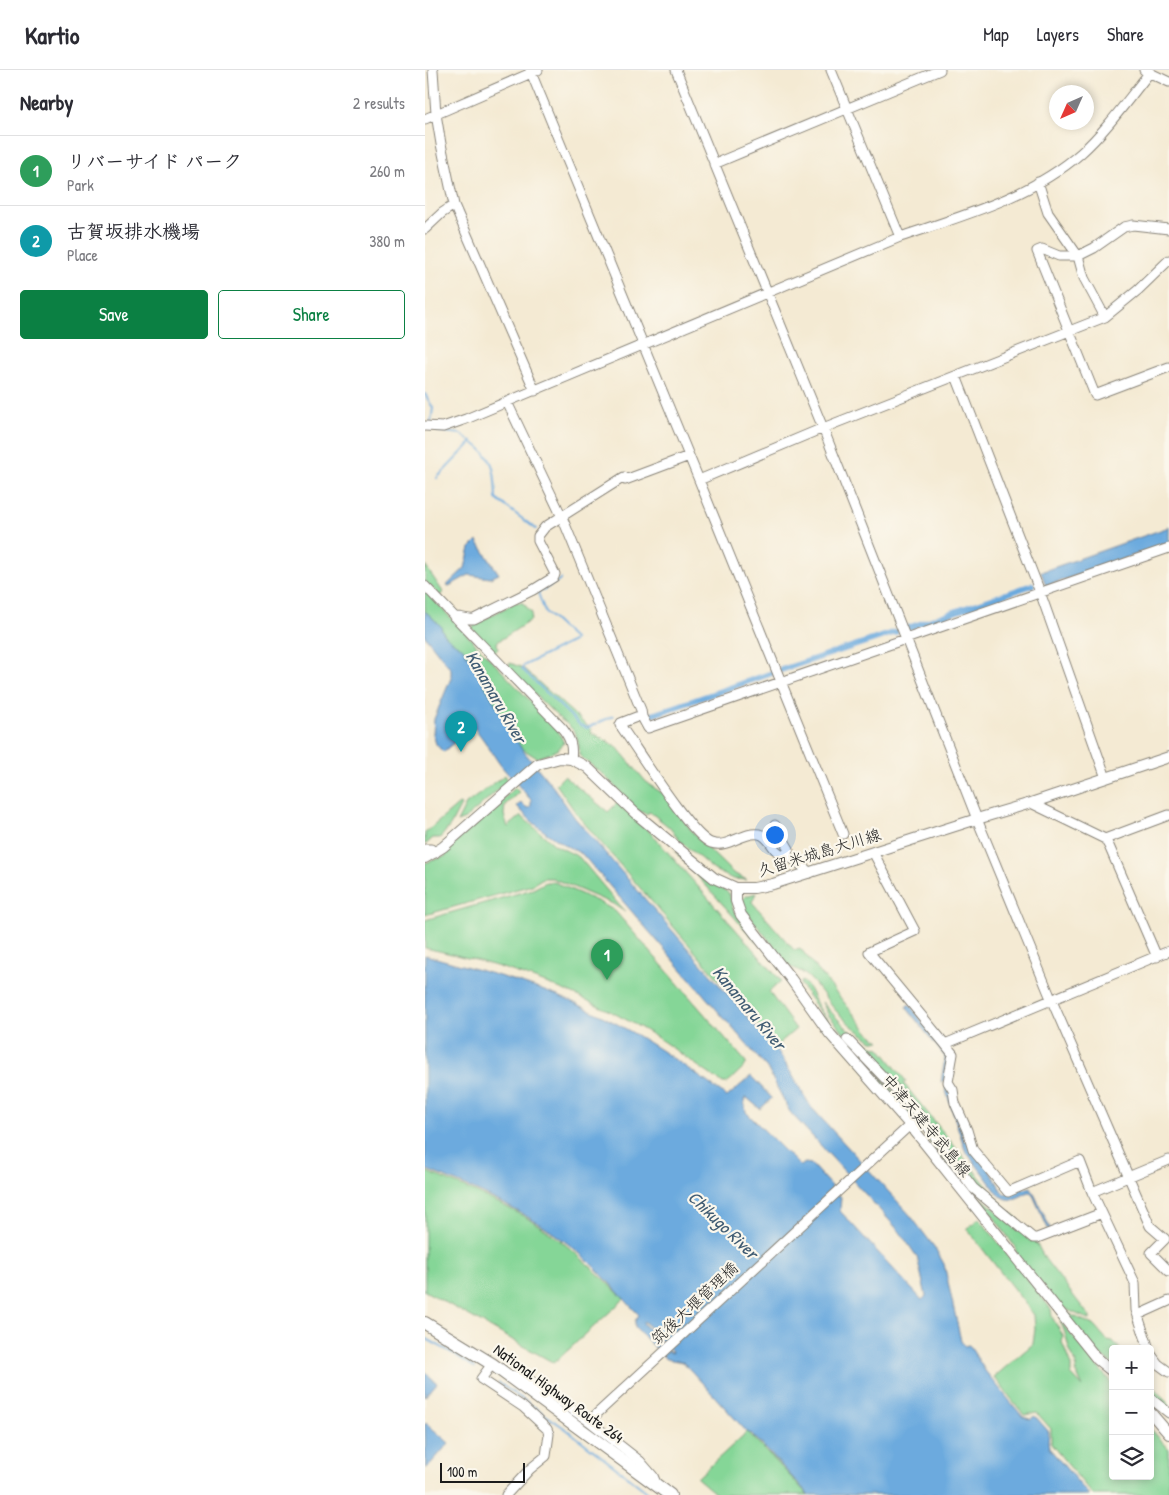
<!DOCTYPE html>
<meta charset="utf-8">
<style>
:root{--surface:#fff;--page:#f7f7f7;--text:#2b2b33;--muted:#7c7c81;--line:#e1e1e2;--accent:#0b8043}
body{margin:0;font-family:"Patrick Hand","Klee One",sans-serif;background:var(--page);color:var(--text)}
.controls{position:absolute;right:15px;bottom:15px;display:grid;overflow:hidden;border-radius:5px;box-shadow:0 2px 8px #0003}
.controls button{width:45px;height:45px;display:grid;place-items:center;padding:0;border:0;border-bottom:1px solid var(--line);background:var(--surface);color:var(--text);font:25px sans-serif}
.compass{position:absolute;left:624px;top:15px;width:45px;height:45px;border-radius:50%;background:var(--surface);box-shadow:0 2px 8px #0003;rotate:225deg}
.scale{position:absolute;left:15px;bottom:12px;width:85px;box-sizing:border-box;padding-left:5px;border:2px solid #1c1c1c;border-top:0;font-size:14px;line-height:18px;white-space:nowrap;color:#1c1c1c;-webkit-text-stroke:4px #fbf7ec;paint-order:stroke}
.you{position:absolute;left:349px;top:764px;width:18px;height:18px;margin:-12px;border:4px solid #fff;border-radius:50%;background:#1a73e8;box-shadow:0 0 0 8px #1a73e833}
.badge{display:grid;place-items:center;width:32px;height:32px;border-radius:50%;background:var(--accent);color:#fff;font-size:16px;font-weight:700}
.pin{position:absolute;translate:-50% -41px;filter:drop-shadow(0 1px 2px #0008)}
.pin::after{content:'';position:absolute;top:26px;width:18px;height:15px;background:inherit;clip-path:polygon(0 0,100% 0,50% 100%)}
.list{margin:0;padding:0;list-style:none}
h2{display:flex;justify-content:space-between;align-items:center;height:65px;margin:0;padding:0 20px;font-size:21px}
h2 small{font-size:16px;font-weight:400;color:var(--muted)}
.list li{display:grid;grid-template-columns:32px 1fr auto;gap:15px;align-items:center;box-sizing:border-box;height:70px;padding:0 20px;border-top:1px solid var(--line)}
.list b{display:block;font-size:19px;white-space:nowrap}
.list p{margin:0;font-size:16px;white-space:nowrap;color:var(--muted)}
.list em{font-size:16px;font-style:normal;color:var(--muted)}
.actions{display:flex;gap:10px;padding:15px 20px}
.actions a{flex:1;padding:11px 0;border:1px solid var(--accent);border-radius:5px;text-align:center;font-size:18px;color:var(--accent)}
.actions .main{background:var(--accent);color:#fff}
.icon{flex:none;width:28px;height:28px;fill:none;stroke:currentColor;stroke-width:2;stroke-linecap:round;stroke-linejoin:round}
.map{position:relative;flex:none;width:744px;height:1425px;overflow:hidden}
header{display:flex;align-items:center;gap:30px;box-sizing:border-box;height:70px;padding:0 25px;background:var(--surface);border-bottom:1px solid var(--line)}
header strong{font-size:24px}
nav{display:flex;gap:28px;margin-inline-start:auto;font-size:18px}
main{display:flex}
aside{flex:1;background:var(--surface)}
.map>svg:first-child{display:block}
.green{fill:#85d697;stroke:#50795a}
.water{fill:#6caade;stroke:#44637d;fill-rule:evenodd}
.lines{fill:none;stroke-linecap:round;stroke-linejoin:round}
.stream{stroke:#6caade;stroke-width:2}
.canal{stroke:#6caade;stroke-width:6}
.minor-casing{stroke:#888378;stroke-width:11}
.major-casing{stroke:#888378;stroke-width:12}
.highway-casing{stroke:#888378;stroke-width:14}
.minor{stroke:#fff;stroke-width:9}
.major{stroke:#fff;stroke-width:10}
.highway{stroke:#fff;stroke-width:12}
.labels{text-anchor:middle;stroke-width:4.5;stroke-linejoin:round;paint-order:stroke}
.street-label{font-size:16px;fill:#1c1c1c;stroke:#fbf7ec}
.water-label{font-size:18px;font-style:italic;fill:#405c73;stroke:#fbf7ec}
</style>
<header>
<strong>Kartio</strong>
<nav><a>Map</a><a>Layers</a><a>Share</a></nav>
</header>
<main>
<aside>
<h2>Nearby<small>2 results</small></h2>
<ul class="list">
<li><span class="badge" style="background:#2e9e5b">1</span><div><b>リバーサイド パーク</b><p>Park</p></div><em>260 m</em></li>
<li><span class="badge" style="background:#0f9aa8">2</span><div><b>古賀坂排水機場</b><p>Place</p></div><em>380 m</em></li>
</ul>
<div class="actions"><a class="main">Save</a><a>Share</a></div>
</aside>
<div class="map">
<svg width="744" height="1425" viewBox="0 0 744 1425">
<rect width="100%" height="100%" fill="#fbf7ec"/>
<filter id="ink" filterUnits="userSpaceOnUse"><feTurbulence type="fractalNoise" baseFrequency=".02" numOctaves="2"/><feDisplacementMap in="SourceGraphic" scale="10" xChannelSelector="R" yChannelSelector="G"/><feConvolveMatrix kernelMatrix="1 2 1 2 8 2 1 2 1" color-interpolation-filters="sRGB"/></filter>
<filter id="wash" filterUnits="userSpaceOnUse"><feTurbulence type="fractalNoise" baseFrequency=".0096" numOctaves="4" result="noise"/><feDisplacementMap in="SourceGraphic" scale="20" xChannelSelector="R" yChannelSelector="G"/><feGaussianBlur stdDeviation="1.12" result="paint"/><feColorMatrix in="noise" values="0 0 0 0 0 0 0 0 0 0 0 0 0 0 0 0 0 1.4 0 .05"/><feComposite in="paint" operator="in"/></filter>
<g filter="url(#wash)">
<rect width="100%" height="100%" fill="#f4ead3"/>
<path class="green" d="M0 495 18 522 15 526 0 511Z
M0 521 132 659 139 673C133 682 122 684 112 688L96 678 38 579C30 573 17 567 16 556L0 541Z
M91 532 98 533 107 543 106 550 72 572 73 579 69 582 47 560 49 555Z
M85 593 98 598 161 655 166 659V663L191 676 223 714 239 724 273 769 308 803 322 810 308 809 289 800 256 772 244 757 225 742 221 744 212 740 179 705 155 686C153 667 152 660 135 649L83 598Z
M80 705 83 711 40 749 32 752 41 734Z
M139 706 183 742 192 733 225 762 356 911 344 922 371 959 351 976 153 746 131 714Z
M90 718 94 722 80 735 79 745 83 757 96 746 130 775 154 787 200 842 188 834 127 808H118L107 815 0 845V793L21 786 19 782Z
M34 734 36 735 25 756 15 768H8L0 775V763Z
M249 780 279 807 304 823 308 839 336 877Z
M121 812H129L174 832 190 841 321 992V995L302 1013H298C271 996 246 975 218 959 150 920 77 894 0 878V850L108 819Z
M331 823 327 832 369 880 375 878 444 963 455 971H447C436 963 425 955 416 946 399 930 389 903 365 897L319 839 317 832 320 826Z
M377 911C386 917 388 929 394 938 401 949 409 958 418 967L412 966 375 914Z
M397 932C411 947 434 975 455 978L481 1011 479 1014 579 1137 593 1149 597 1156 552 1118 463 1007 420 964 404 946Z
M423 974 462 1013 519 1080 581 1171 521 1095 498 1062 420 976Z
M0 1101C41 1118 84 1135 121 1160 150 1180 174 1205 199 1229L129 1293 0 1221Z
M554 1126 612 1174 620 1189 665 1247V1250L632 1235 592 1185 590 1177Z
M554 1148 626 1239 627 1247 638 1266 637 1272 646 1296V1304L658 1317 651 1302C654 1292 644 1284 643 1274 641 1266 639 1259 635 1251L688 1315V1406H725V1358L744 1379V1425H668L626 1374V1359L612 1343 599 1345 569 1307 608 1274 610 1259 609 1245 542 1159Z
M637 1241 669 1255 682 1270 688 1271 695 1279H688V1295L674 1284Z
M725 1313 744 1335V1341L725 1327Z
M322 1362H323L383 1425H292L272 1408Z"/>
<path class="water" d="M744 457V473L621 516 616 502Z
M52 471 74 504 65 508 44 505 24 516 22 515 40 498 45 478Z
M0 541 16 556C17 567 30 573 38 578L96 678 129 718 150 748 356 986 386 1037 485 1145 510 1178 519 1194 536 1271 540 1276 544 1275 561 1302 598 1347 605 1349 610 1346 624 1362 623 1372 624 1378 664 1425H384L327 1364 322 1362 258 1292 241 1289 210 1257V1251L214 1245C192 1222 172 1197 147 1177 103 1142 52 1120 0 1099V885C47 898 93 910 138 928 197 952 252 989 302 1027L326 1006 347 1028 335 1039 321 1027 319 1030 321 1042 375 1096 380 1093 386 1094 416 1127 415 1141 497 1230 501 1226 492 1187 475 1162 365 1042 342 998 157 784C132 772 110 757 92 736L96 733 101 737 104 738 106 735V730C97 719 87 709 77 697 68 686 50 652 37 649L31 654 32 658 38 665 18 682 11 674 8 664 9 649 26 608V599L0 566ZM219 1251 248 1283 244 1282 218 1253Z
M484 934 525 987 520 1010 516 1012 520 987 481 937Z
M523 1016 539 1059 579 1124 606 1117 626 1160 624 1161 607 1123 604 1122C593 1127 585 1134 574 1125L540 1080 520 1018Z
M0 1302 12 1313 0 1327Z
M1 1353 24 1373 1 1399 0 1354Z"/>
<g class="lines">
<path class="stream" d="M0 324 8 338 6 352
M12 361 36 364 47 372
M12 408 47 372C71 389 70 401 71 429L111 459
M136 509 113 523 120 542 150 570 98 596 97 599 155 655 162 658 188 646
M0 1268 29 1284 50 1298
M74 1313 141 1359 226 1425"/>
<path class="canal" d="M483 558 607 515
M356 600 471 562
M227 645 347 603"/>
</g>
</g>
<g filter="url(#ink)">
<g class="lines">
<defs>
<path id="minor" d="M8 0 11 44 16 74 29 135 110 321
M105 0 274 410 398 358 680 247 713 220 744 190
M251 0 398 358 552 749 627 931 725 1156 740 1169 726 1183 744 1201
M406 0 475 167
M719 0 744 12
M0 49 113 0
M289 94 515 0
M613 112 623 143 653 186 669 178 699 157 708 155 744 159
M0 159 17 143 29 135
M680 247 659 208 653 186H634L617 179 612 181 670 325 744 297
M531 306 615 522 681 708
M82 332 137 447 216 640 217 647 214 646 196 653 195 655C211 677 266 766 286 773 303 779 318 761 334 764 344 766 346 777 353 782 357 785 356 783 360 785 369 788 378 797 385 803
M0 356 18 357 41 349 475 167C537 146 606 127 656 83 680 62 705 27 725 2
M274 410 418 764
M0 516 137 658C145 668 148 676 146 689
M29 547C36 546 42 550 49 549L108 520 129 507 130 504 113 471V466L120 457 199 407 200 410 264 386
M217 647 223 658 744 478
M606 733 680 769 744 745
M350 755 364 779 361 785
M680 769 684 776 732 887
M0 779H6L10 783
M448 782 490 861 444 882 520 974
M422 969 491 1041 548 1118 608 1168H612L677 1143
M667 1122 744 1090
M713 1245 744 1231
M724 1279 711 1240 710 1213 667 1122 655 1091 583 1122 548 1080 542 1060 530 1033 528 1020 523 1012 528 984 520 974 744 881
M725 1283 733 1294 744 1302
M67 1294 56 1309 98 1337 122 1359 124 1364 121 1386 105 1399 81 1425
M82 1305 94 1306 106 1311 164 1351 215 1391 228 1406 231 1413
M725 1328 744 1343
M164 1351 485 1055"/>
<path id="major" d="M0 788 18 777 113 694 135 688 146 689 162 697 210 743 289 808 311 818H329L348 814 552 749 606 733 744 687
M311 818V831L316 845 366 909 405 964 485 1055 672 1289 688 1302
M725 1342 744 1364"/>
<path id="highway" d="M0 1253 67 1294 245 1425"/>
</defs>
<use href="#minor" class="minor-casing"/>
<use href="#major" class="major-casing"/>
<use href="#highway" class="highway-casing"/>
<use href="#minor" class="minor"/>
<use href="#major" class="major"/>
<use href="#highway" class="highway"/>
</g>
</g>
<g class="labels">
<g class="street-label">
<text transform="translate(394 782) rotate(-17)" y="6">久留米城島大川線</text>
<text transform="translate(502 1055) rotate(50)" y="6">中津天建寺武島線</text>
<text transform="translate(269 1233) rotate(-43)" y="6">筑後大堰管理橋</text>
<text transform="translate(134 1323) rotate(36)" y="6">National Highway Route 264</text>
</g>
<g class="water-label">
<text transform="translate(71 627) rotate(60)" y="6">Kanamaru River</text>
<text transform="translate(324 938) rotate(50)" y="6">Kanamaru River</text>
<text transform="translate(298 1155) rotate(44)" y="6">Chikugo River</text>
</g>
</g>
</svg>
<div class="controls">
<button>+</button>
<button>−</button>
<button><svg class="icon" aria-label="layers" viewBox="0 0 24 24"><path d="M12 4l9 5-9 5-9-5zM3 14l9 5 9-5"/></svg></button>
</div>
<svg class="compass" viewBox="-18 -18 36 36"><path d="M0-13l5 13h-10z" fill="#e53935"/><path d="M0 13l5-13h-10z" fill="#7c7c81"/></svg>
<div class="scale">100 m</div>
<div class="you"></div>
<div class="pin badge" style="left:182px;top:910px;background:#2e9e5b">1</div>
<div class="pin badge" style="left:36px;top:682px;background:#0f9aa8">2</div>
</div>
</main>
